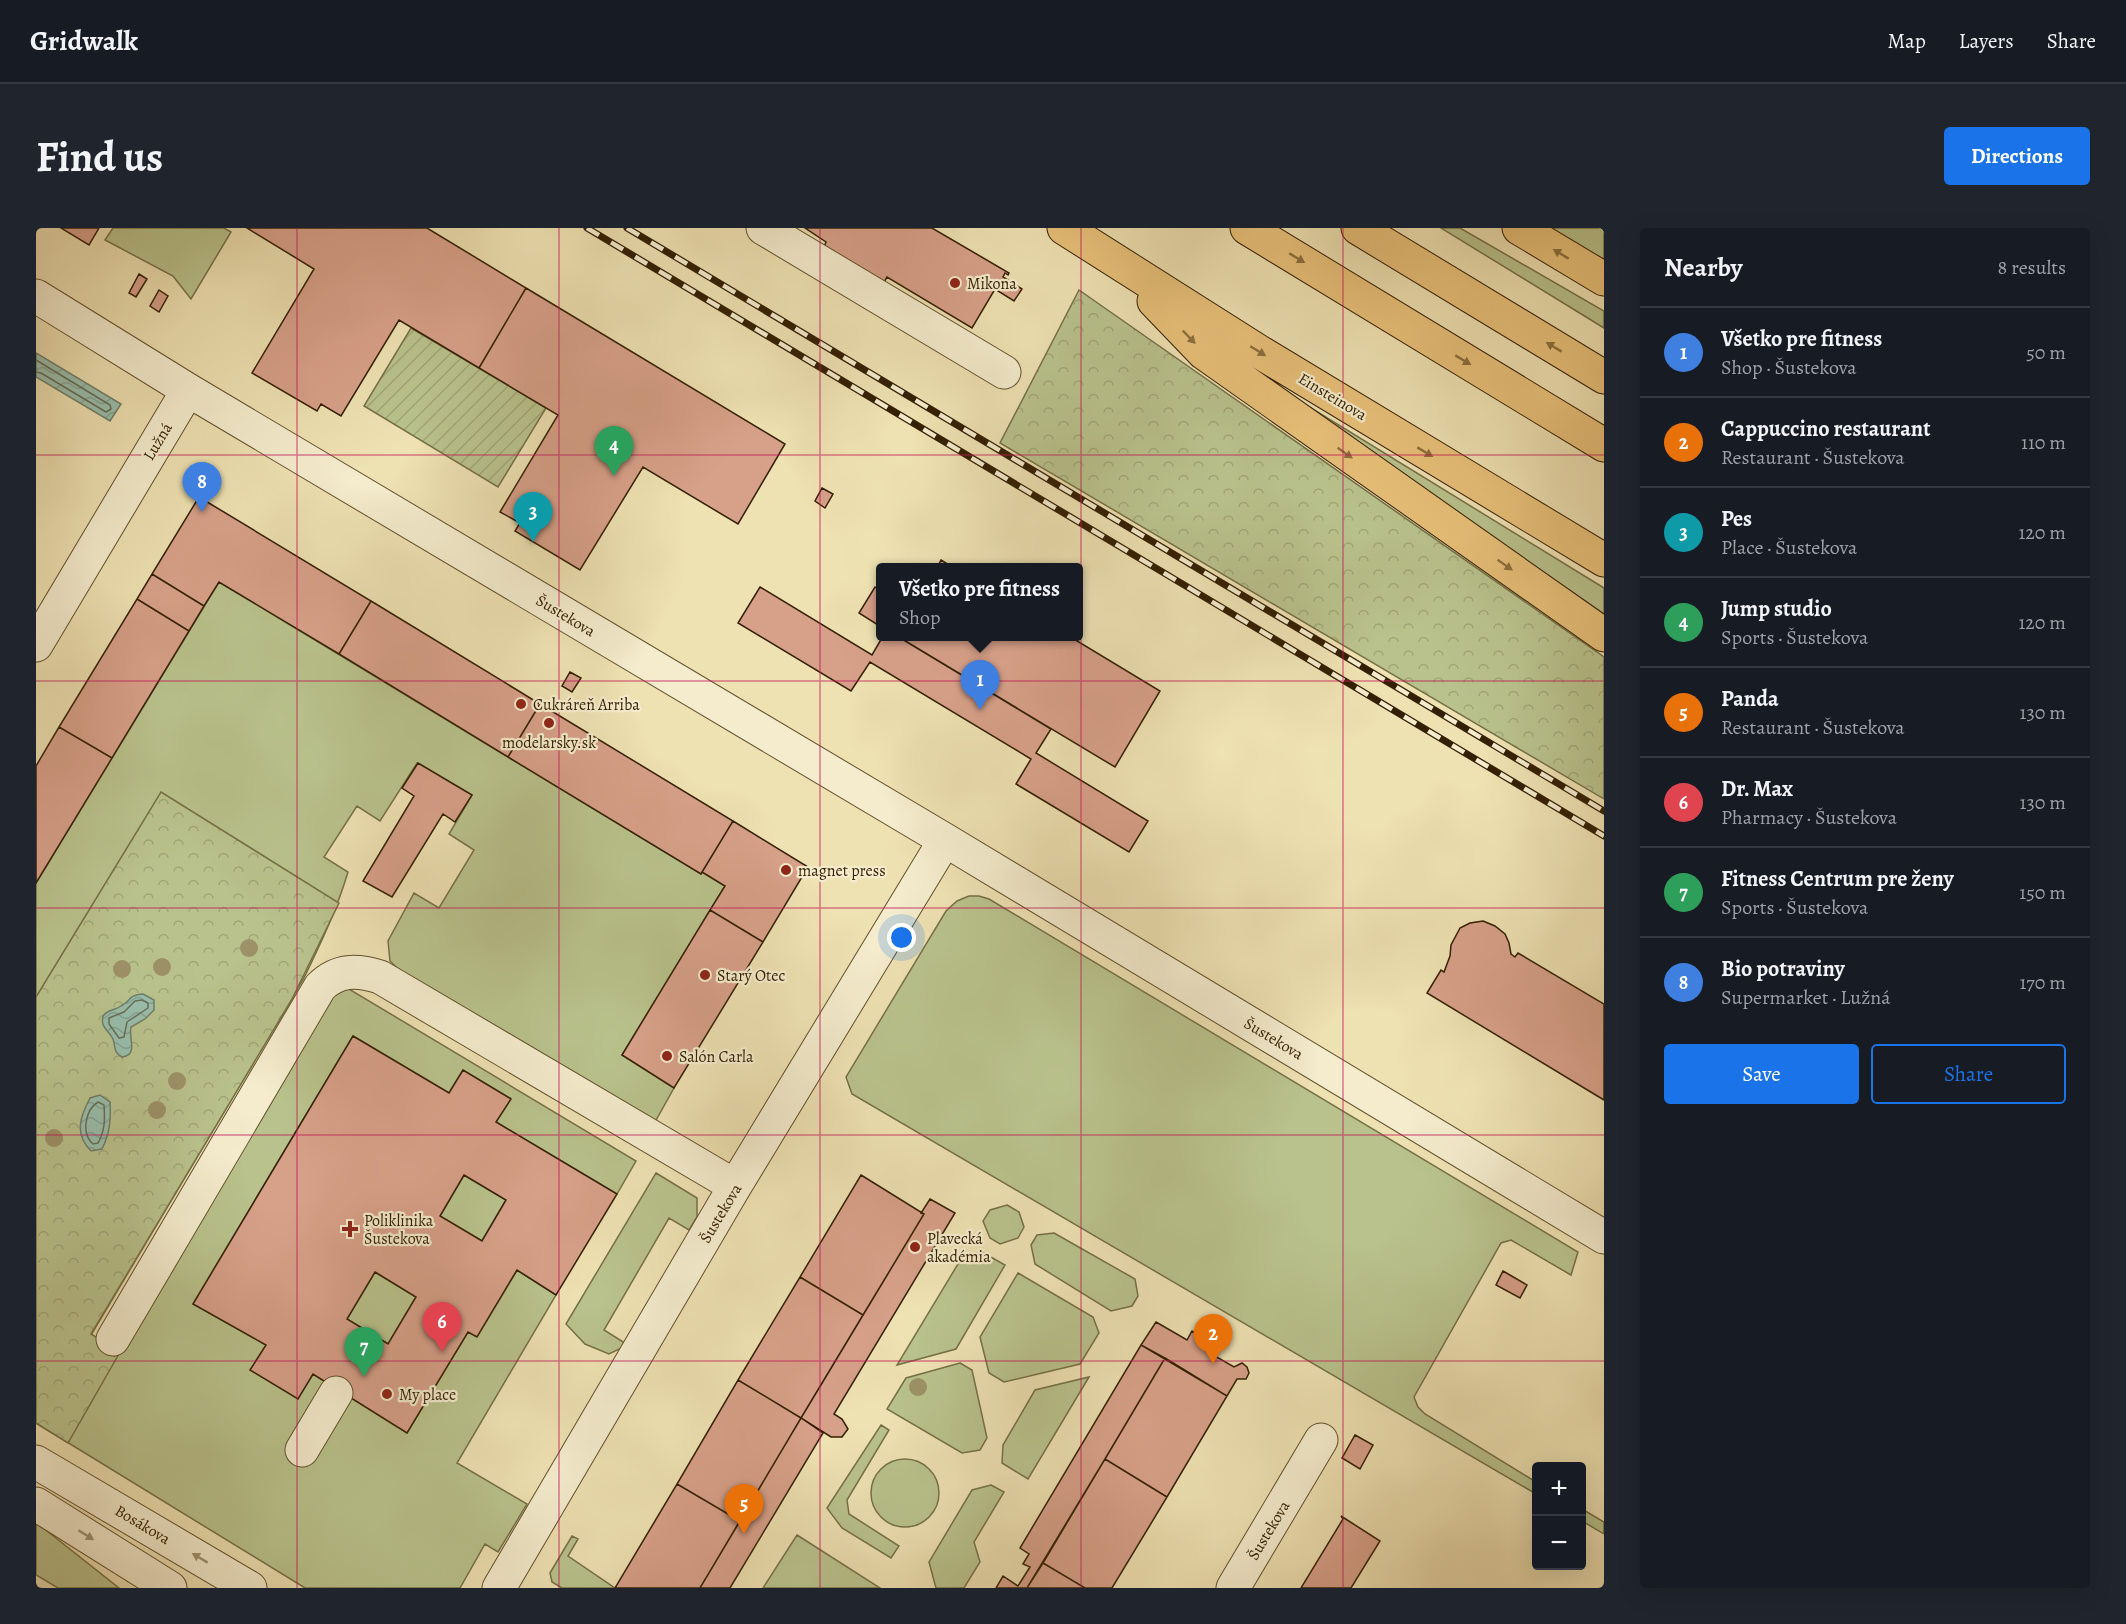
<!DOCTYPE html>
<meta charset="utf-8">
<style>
:root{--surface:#171b24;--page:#20242c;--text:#f1f3f6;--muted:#9ea1a6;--line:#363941;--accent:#1a73e8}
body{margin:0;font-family:Alegreya,serif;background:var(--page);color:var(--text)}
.controls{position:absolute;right:18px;bottom:18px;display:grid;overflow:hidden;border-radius:6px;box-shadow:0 6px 24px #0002}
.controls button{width:54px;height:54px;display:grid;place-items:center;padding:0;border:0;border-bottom:2px solid var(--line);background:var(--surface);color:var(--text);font:30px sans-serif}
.you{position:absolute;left:866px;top:710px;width:21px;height:21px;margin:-15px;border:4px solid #fff;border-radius:50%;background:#1a73e8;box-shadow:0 0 0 9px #1a73e833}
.badge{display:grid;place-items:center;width:39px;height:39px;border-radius:50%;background:var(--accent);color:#fff;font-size:20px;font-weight:700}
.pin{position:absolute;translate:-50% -50px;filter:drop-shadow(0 2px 3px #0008)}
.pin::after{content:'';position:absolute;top:32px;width:21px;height:18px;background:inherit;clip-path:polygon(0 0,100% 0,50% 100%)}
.popup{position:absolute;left:840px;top:335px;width:207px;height:78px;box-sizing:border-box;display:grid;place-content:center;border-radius:6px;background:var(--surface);filter:drop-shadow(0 2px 4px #0005);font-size:20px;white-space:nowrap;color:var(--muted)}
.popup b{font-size:22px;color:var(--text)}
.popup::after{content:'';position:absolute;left:50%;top:100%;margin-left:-12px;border:12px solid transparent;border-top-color:var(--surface)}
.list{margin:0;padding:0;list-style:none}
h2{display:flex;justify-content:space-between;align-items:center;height:78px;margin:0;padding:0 24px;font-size:26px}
h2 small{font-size:20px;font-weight:400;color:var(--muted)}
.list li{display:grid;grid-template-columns:39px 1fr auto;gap:18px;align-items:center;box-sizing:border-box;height:90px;padding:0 24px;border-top:2px solid var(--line)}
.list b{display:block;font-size:22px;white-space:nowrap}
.list p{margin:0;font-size:20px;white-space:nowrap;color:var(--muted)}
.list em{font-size:20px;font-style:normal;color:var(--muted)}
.actions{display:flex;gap:12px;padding:18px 24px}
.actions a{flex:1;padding:14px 0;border:2px solid var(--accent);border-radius:6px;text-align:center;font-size:21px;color:var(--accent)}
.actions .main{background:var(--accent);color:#fff}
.map{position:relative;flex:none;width:1568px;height:1360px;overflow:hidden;border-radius:6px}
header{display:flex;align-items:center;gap:36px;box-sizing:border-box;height:84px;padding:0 30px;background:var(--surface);border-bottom:2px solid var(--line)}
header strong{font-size:28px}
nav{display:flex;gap:33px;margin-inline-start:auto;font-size:21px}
.intro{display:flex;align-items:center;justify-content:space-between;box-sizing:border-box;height:144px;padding:0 36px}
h1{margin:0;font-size:42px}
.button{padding:15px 27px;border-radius:6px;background:var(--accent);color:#fff;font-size:21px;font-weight:700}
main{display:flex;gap:36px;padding:0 36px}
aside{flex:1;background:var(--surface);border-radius:6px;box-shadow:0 6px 24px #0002}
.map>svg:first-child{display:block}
.grass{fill:#b9c28c;stroke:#767046;stroke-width:1.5}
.forest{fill:url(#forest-crowns);stroke:#767046;stroke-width:1.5}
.garden{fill:url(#garden-furrows);stroke:#767046;stroke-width:1.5}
.water{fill:url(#water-waves);stroke:#707e68;stroke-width:1.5}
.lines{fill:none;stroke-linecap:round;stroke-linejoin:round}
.shore{stroke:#666e56;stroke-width:1.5}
.building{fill:#d7a089;stroke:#331f01;stroke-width:1.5;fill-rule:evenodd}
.minor-casing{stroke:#62502d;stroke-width:35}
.major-casing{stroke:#331f01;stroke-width:35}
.highway-casing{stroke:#331f01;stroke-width:35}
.minor{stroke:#f4eccd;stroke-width:33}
.major{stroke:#e7c079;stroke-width:33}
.highway{stroke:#e7c079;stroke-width:33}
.rail-casing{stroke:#331f01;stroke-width:7}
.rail{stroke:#f4eccd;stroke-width:4.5;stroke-dasharray:14;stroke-linecap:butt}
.tree{fill:#9d9168}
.oneway{fill:#8d703d}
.oneway2{fill:#9d9071}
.grid{fill:none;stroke:#c2185b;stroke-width:1.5;stroke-opacity:0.55}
.poi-dot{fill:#8f2418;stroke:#f4eccd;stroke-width:2}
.labels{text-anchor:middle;stroke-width:4.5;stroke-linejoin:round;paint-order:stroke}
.poi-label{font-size:16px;fill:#331f01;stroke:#f4eccd;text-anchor:start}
.street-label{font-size:16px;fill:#331f01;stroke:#f4eccd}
</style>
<header>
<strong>Gridwalk</strong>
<nav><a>Map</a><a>Layers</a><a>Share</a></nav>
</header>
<div class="intro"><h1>Find us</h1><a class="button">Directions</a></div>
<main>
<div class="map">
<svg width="1568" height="1360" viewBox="0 0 1568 1360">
<defs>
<pattern id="forest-crowns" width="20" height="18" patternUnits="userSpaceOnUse" patternTransform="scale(1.5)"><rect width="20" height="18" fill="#b9c28c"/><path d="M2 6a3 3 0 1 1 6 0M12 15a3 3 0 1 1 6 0" fill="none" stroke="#a0a677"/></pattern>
<pattern id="garden-furrows" width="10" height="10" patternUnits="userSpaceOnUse" patternTransform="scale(1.5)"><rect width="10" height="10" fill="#b9c28c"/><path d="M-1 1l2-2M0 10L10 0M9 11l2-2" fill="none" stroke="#a0a677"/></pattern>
<pattern id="water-waves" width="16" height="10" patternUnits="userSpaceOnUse" patternTransform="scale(1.5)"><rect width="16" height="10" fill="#99beac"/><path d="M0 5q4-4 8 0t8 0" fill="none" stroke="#84a392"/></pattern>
</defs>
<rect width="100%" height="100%" fill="#eee1b2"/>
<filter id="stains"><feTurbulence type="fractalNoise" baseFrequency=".00333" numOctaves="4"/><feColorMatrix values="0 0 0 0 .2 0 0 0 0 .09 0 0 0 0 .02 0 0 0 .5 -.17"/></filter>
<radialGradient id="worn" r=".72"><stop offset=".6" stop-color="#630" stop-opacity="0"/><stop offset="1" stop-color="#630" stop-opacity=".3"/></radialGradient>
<path class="grass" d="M77 0H188L195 4 155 71 137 48 69 12Z
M1405 0H1424L1568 83V100Z
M1505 0H1568V37Z
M1236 156 1568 360V386Z
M183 354 665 646 666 644 689 658 586 827 638 860 619 894 364 743 354 733 352 713 378 665 403 680 438 622 413 606 436 567 381 535 344 593 321 578 288 629 312 644C301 681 285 715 268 750L55 1107 84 1124 294 761 308 758 600 933 581 966 460 894 474 870 427 842 413 865 317 808 157 1076 230 1117 262 1170 277 1146 371 1205 432 1104 441 1108 481 1042 520 1067 421 1235 491 1276 462 1324 449 1316 424 1360H269L0 1195V655Z
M933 668H943L953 671 1542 1024 1535 1047 1475 1012 1465 1015 1378 1169 1382 1179 1389 1186 1500 1254V1266L816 866 810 849 910 683 921 673Z
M620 945 661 970V989L653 1002 633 990 568 1102 592 1117 573 1126 549 1116 530 1096Z
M428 947 470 972 446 1013 404 988Z
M971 977 983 984 988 999 982 1010 964 1016 954 1010 947 993 954 982Z
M1018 1005 1099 1051 1102 1068 1096 1078 1075 1083 999 1036 995 1017 1001 1007Z
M946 1024 969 1037 920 1121 861 1137 925 1031Z
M339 1044 380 1069 352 1116 311 1091Z
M982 1045 1057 1089 1063 1105 1044 1136 968 1154 953 1145 944 1109Z
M924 1135 936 1142 951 1210 944 1222 926 1225 851 1181 870 1150Z
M1053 1149 992 1251 966 1235 967 1217 999 1162Z
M845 1197 853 1202 811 1272 813 1286 863 1318 855 1330 806 1300 791 1280Z
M835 1265a34 34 0 1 1 68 0a34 34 0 1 1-68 0Z
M955 1257 968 1264 938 1314 944 1334 928 1360H900L893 1334 936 1262Z
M1546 1281 1568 1294V1306L1546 1293Z
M0 1295 6 1299 83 1360H22L0 1347Z
M761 1307 844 1360H727Z
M536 1308 542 1311 532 1328 579 1360H526L516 1354 514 1345Z"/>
<path class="forest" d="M1043 62 1568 429V571L964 215Z
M125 564 303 675 256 771 55 1106 84 1124 32 1215 0 1195V769Z"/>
<path class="garden" d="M375 100 510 180 462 259 328 178Z"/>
<path class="water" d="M0 125 85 176 74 193 0 149Z
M107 766 118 772V782L109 791 95 799C92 810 103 827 86 829 77 824 80 820 77 811 73 802 64 800 67 788 72 781 78 783 85 778 95 773 92 767 107 766Z
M64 867 74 874C75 891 74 905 66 921L55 923C38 906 44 889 54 870Z"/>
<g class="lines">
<path class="shore" d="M0 132 74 177 75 181 70 184 5 145 0 144
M106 772 112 775V780L91 794 88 809 83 810 73 796V790L88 784 99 773Z
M62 874 68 877C69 891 69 903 62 915L57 916C45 906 49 882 62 874Z"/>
</g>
<path class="building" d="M25 0H63L53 17Z
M211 0H391L490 60 443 140 363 92 305 188 285 176 281 183 216 145 278 41Z
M769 0H896L973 45 972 47 969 45 967 49 986 61 978 73 959 61 936 100 851 49 844 61 788 19 790 14Z
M103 46 111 51 100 69 93 65Z
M490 60 749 216 702 296 607 239 544 342 479 303 484 295 464 284 522 187 443 140Z
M123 62 132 68 123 84 114 78Z
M786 260 797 266 789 280 779 273Z
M163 269 335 373 303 426 183 354 168 378 116 346Z
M905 332 918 340H901Z
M116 346 168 378 153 403 101 371Z
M724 359 836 427 847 408H861L1015 501 1000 525 1112 593 1093 624 980 556 995 531 834 434 815 463 702 395Z
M839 359 845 363V399L823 385Z
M101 371 153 403 76 530 23 499Z
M335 373 504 476 472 529 303 426Z
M861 408H1033L1124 463 1079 539Z
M534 444 545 450 536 464 526 458Z
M504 476 697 593 665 646 472 529Z
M23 499 76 530 0 655V538Z
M382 535 436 567 419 594 407 586 356 669 327 653 378 568 366 560Z
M697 593 772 639 727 714 674 682 689 658 666 644Z
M674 682 727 714 638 860 586 827Z
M1447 693 1459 698 1469 706 1473 715 1475 726 1479 729 1482 725 1568 776V872L1391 765 1405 742 1408 744 1414 728 1415 717 1424 700 1434 695Z
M317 808 413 865 427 842 475 871 460 894 581 966 520 1067 481 1042 441 1109 432 1104 371 1205 277 1146 262 1171 214 1142 230 1117 157 1076ZM428 947 470 972 446 1013 404 988ZM339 1044 380 1069 352 1116 311 1091Z
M825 947 888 986 827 1087 764 1049Z
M894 971 919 985 798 1186 806 1191 812 1201 806 1209H795L765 1190 888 986 885 985Z
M1467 1043 1491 1057 1484 1070 1460 1057Z
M764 1049 827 1087 765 1190 702 1152Z
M1120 1094 1151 1112 1156 1103 1166 1109 1172 1119 1170 1123 1198 1139 1206 1135 1211 1139 1213 1145 1210 1151H1201L1191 1168 1105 1117Z
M1105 1117 1129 1130 1069 1231 991 1360H960L967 1348 982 1358 994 1339 987 1336 993 1326 984 1320Z
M1129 1130 1191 1168 1131 1269 1069 1231Z
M702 1152 765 1190 704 1293 641 1256Z
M765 1190 787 1205 694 1360H664Z
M1319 1207 1337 1217 1324 1241 1306 1230Z
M1069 1231 1131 1269 1076 1360H1049L1007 1335Z
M641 1256 704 1293 664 1360H579Z
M1305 1288 1344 1313 1315 1360H1265L1307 1291Z
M1007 1335 1049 1360H991Z"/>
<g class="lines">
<defs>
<path id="minor" d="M727 0 968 144
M0 68 152 162 909 612 1568 1009
M0 417 152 162
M77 1111 284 759C302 741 321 742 344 749L699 958
M266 1222 300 1165
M0 1234 214 1360
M0 1276 134 1360
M463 1360 699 958 909 612
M1197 1360 1285 1212"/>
<path id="major" d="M1028 0 1222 123 1568 332
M1483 0 1568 51
M1118 73 1168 125 1568 407"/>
<path id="highway" d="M1211 0 1568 217
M1322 0 1568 149"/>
</defs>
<use href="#minor" class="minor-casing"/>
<use href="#major" class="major-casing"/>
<use href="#highway" class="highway-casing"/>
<use href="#minor" class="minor"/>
<use href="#major" class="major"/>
<use href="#highway" class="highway"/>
<defs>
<path id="rail" d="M551 0 1568 608
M591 0 1568 583"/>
</defs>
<use href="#rail" class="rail-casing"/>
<use href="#rail" class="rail"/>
</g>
<g class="tree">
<circle cx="213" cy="720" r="9"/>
<circle cx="126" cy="739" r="9"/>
<circle cx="86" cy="741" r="9"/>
<circle cx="141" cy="853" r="9"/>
<circle cx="121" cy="882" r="9"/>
<circle cx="18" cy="910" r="9"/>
<circle cx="882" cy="1159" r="9"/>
</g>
<defs><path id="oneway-solid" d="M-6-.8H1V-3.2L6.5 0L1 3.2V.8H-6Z" transform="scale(1.5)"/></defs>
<g class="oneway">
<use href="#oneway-solid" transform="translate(1525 26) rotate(-149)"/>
<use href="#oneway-solid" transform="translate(1261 30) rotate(31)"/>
<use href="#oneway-solid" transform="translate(1153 109) rotate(46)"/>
<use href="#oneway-solid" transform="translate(1518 119) rotate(-149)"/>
<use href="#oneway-solid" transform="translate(1222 123) rotate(32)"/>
<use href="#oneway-solid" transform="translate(1427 132) rotate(31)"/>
<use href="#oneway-solid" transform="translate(1389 224) rotate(31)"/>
<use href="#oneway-solid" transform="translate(1309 225) rotate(35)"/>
<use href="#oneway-solid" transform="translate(1469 337) rotate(35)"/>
</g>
<g class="oneway2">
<use href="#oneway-solid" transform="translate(50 1307) rotate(32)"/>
<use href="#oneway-solid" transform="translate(164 1330) rotate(-149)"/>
</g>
<path class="grid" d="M261 0V1360M523 0V1360M784 0V1360M1045 0V1360M1307 0V1360M0 227H1568M0 453H1568M0 680H1568M0 907H1568M0 1133H1568"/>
<g class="poi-dot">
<circle cx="919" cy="55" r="6"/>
<circle cx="485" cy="476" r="6"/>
<circle cx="513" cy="495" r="6"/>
<circle cx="750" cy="642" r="6"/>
<circle cx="669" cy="747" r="6"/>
<circle cx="631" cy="828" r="6"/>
<path d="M311 992h6v6h6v6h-6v6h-6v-6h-6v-6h6z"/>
<circle cx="879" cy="1019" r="6"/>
<circle cx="351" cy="1166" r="6"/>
</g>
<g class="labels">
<g class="poi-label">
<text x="931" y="61">Mikona</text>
<text x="497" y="482">Cukráreň Arriba</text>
<text x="513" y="520" text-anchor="middle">modelarsky.sk</text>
<text x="762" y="648">magnet press</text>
<text x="681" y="753">Starý Otec</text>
<text x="643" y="834">Salón Carla</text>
<text x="328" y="998">Poliklinika<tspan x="328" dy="18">Šustekova</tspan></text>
<text x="891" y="1016">Plavecká<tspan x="891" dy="18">akadémia</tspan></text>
<text x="363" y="1172">My place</text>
</g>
<g class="street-label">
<text transform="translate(1297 168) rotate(31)" y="6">Einsteinova</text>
<text transform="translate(121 213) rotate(-59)" y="6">Lužná</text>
<text transform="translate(530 387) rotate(31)" y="6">Šustekova</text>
<text transform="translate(1238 810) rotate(31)" y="6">Šustekova</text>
<text transform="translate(684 985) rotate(-59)" y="6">Šustekova</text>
<text transform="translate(107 1296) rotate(31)" y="6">Bosákova</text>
<text transform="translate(1232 1302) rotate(-59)" y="6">Šustekova</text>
</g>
</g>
<rect width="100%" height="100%" filter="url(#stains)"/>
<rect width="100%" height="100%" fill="url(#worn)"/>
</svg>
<div class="controls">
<button>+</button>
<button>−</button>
</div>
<div class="you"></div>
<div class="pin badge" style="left:944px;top:482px;background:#3f7fe0">1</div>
<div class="popup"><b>Všetko pre fitness</b>Shop</div>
<div class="pin badge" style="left:1177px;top:1136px;background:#e8710a">2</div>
<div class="pin badge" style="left:497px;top:314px;background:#0f9aa8">3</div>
<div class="pin badge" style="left:578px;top:248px;background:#2e9e5b">4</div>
<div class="pin badge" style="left:708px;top:1306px;background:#e8710a">5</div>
<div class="pin badge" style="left:406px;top:1124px;background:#e0444e">6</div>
<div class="pin badge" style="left:328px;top:1149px;background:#2e9e5b">7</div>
<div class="pin badge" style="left:166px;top:284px;background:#3f7fe0">8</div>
</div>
<aside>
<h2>Nearby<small>8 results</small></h2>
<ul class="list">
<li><span class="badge" style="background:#3f7fe0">1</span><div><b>Všetko pre fitness</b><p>Shop · Šustekova</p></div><em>50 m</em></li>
<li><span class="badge" style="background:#e8710a">2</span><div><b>Cappuccino restaurant</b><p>Restaurant · Šustekova</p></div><em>110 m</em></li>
<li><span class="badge" style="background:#0f9aa8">3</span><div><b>Pes</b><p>Place · Šustekova</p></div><em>120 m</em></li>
<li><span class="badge" style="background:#2e9e5b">4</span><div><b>Jump studio</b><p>Sports · Šustekova</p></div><em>120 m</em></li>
<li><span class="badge" style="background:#e8710a">5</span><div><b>Panda</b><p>Restaurant · Šustekova</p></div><em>130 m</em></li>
<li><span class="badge" style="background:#e0444e">6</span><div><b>Dr. Max</b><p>Pharmacy · Šustekova</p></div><em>130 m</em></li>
<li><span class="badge" style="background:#2e9e5b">7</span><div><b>Fitness Centrum pre ženy</b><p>Sports · Šustekova</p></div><em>150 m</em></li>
<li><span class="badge" style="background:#3f7fe0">8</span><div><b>Bio potraviny</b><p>Supermarket · Lužná</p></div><em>170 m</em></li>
</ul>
<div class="actions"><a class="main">Save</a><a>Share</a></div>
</aside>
</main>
